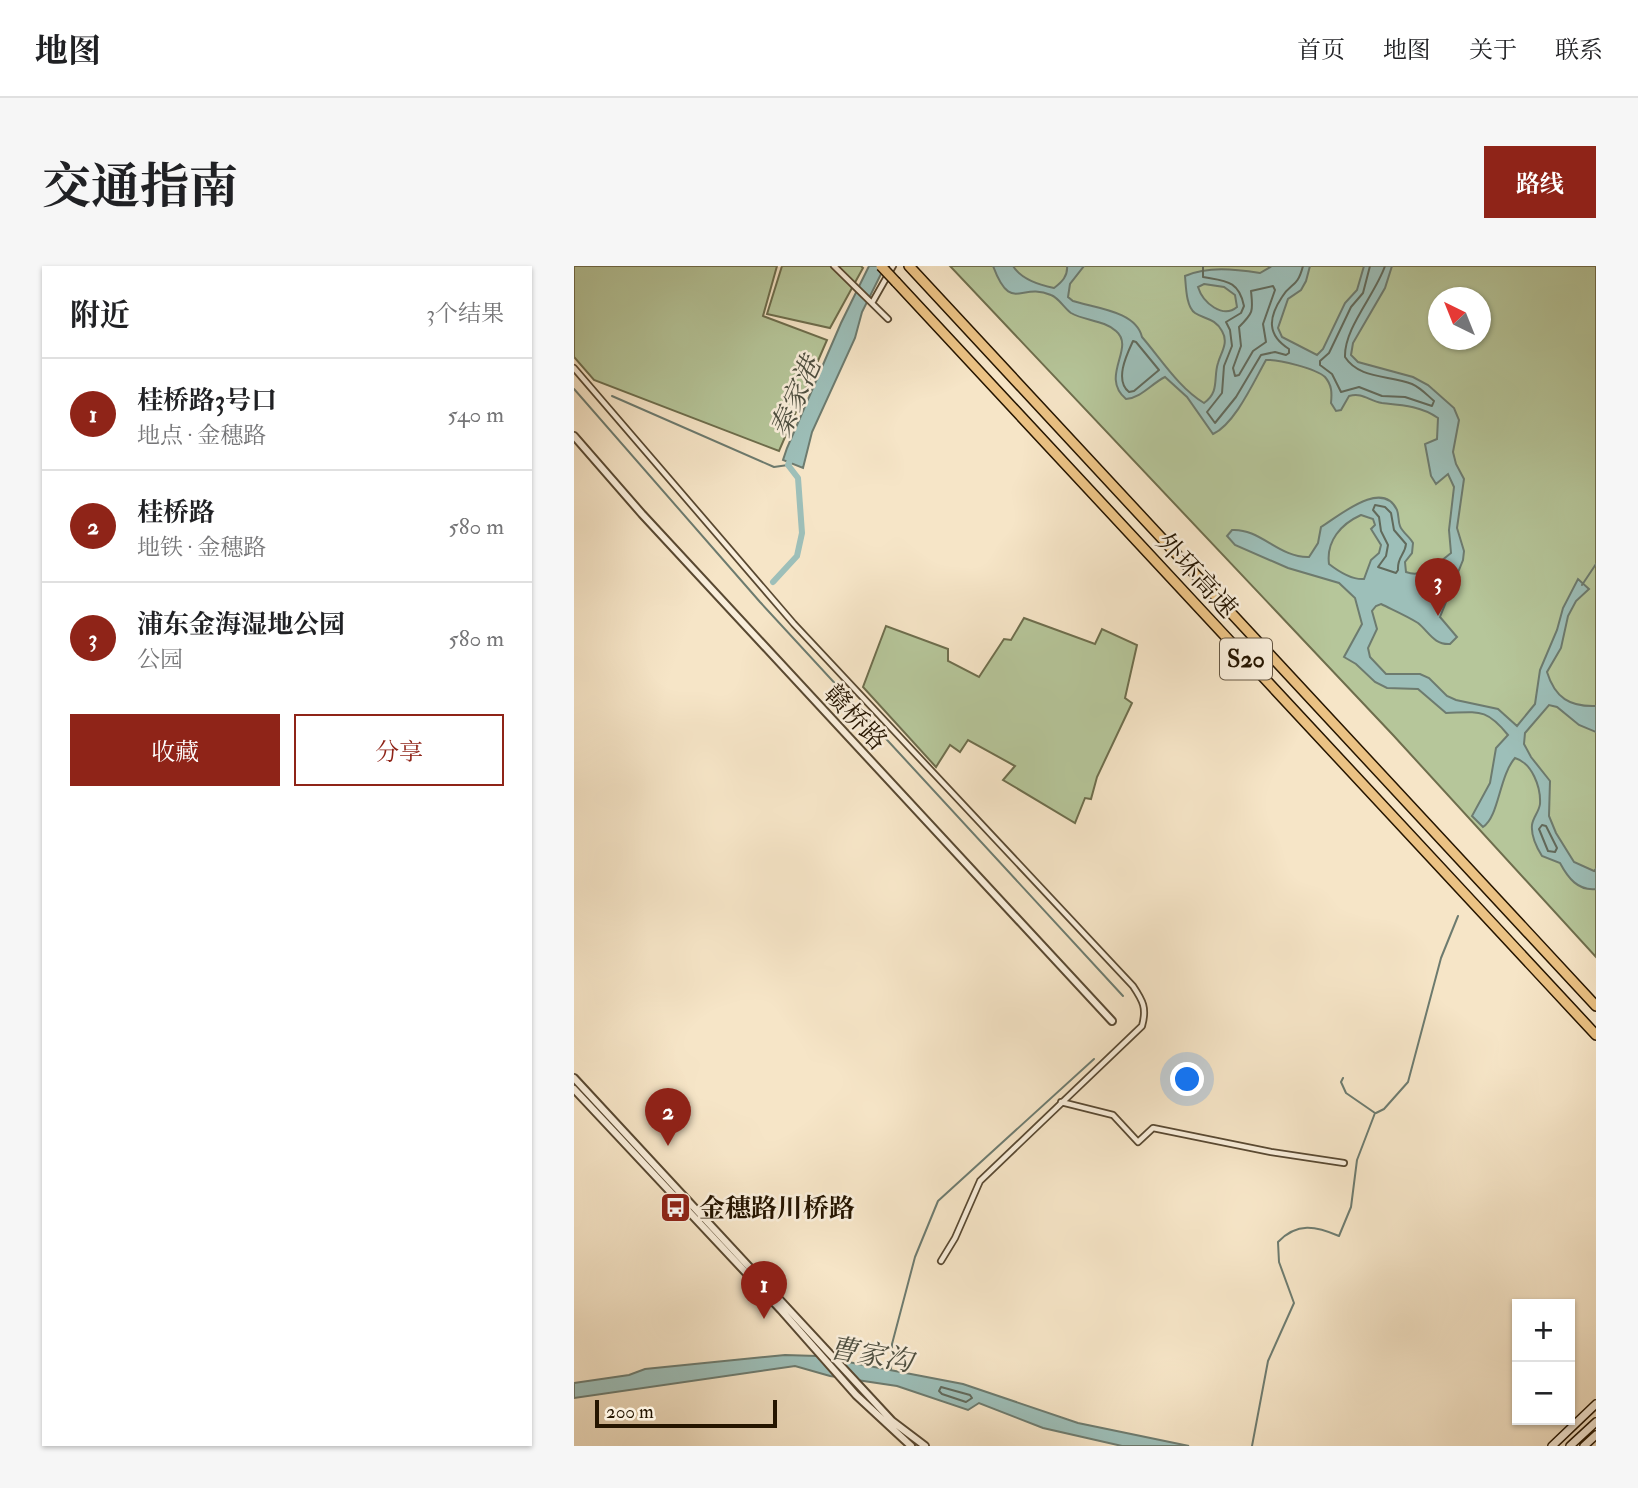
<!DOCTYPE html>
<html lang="zh">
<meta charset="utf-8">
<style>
:root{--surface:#fff;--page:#f6f6f6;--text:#202124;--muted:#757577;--line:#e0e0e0;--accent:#8f2418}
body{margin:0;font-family:"IM FELL Double Pica","Noto Serif SC",serif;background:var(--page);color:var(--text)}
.controls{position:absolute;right:21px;bottom:21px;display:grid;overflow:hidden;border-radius:0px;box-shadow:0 2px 5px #0004}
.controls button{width:63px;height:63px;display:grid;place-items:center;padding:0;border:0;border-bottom:2px solid var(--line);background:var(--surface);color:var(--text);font:35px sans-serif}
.compass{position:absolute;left:854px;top:21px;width:63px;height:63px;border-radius:50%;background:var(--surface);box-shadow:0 2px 5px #0004;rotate:317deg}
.scale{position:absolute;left:21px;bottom:18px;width:182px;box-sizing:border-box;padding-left:7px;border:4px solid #251500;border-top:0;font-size:19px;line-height:24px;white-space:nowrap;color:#251500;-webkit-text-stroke:5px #f9eedb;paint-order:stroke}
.you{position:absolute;left:614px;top:814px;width:24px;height:24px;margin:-18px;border:5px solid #fff;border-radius:50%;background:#1a73e8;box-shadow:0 0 0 10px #1a73e833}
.badge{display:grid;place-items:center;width:46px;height:46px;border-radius:50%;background:var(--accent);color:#fff;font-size:23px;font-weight:700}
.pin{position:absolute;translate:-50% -58px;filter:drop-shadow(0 2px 4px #0008)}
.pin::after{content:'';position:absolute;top:37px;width:24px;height:21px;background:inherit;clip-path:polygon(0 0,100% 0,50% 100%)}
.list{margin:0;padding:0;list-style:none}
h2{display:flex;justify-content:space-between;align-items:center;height:91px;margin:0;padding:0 28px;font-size:30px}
h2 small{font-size:23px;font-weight:400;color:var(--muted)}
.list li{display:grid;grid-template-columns:46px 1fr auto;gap:21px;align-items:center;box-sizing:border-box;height:112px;padding:0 28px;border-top:2px solid var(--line)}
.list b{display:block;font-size:26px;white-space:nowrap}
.list p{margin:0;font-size:23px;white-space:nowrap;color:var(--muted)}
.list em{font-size:23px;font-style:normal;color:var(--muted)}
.actions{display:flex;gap:14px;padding:21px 28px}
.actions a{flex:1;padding:16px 0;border:2px solid var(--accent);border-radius:0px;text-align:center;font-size:24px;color:var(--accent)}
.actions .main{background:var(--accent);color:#fff}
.map{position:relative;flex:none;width:1022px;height:1180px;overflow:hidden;border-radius:0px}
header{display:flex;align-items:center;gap:42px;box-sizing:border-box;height:98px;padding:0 35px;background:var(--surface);border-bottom:2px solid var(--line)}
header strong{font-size:33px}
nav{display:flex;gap:38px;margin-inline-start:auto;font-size:24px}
.intro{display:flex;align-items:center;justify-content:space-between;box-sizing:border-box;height:168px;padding:0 42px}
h1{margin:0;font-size:49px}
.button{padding:18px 32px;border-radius:0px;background:var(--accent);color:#fff;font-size:24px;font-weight:700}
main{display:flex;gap:42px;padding:0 42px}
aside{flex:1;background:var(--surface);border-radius:0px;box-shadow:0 2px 5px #0004}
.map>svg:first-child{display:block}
.green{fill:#b6c69a;stroke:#6e6e4d;stroke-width:2;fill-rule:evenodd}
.water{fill:#9dbfb9;stroke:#6d7b6f;stroke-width:2;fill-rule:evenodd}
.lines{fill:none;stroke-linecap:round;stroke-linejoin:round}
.shore{stroke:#616a5c;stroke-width:2}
.stream{stroke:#6d7b6f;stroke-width:2}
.canal{stroke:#9dbfb9;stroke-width:6}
.minor-casing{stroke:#594932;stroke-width:8}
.tertiary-casing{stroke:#594932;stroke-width:10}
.secondary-casing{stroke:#251500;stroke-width:10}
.motorway-casing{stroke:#251500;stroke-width:12}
.minor{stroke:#f9eedb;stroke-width:4.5}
.tertiary{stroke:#f9eedb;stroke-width:6}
.secondary{stroke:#f9eedb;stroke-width:7}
.motorway{stroke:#ebc284;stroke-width:9}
.motorway-bridge-casing{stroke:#251500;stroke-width:12;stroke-linecap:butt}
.motorway-bridge{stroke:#ebc284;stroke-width:9}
.labels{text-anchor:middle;stroke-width:5;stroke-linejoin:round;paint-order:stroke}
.shield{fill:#f9eedb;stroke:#655642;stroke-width:2}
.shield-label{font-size:24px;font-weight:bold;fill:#251500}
.street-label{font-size:26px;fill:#251500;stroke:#f9eedb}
.poi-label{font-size:26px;font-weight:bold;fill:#251500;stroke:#f9eedb;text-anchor:start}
.water-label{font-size:28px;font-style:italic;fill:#4f5041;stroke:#f9eedb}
</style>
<header>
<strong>地图</strong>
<nav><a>首页</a><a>地图</a><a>关于</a><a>联系</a></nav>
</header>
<div class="intro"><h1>交通指南</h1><a class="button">路线</a></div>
<main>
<aside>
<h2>附近<small>3个结果</small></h2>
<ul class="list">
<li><span class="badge">1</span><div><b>桂桥路3号口</b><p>地点 · 金穗路</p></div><em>540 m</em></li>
<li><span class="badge">2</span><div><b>桂桥路</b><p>地铁 · 金穗路</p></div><em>580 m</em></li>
<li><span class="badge">3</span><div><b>浦东金海湿地公园</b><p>公园</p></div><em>580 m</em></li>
</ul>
<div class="actions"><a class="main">收藏</a><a>分享</a></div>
</aside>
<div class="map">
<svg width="1022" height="1180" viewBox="0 0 1022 1180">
<rect width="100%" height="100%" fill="#f6e5c7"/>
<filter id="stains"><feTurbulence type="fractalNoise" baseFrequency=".00286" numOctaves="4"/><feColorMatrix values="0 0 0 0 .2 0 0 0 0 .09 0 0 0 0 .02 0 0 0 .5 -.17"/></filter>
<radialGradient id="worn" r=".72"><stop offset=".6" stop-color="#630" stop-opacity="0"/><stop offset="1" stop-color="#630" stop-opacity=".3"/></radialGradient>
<path class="green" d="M0 0H203L189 50 253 74 205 185 20 114 0 91Z
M208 0H287L289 2 256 62 193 48Z
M376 0H1022V691L819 469ZM864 32H906V74H864Z
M450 352 521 378 528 363 563 379 551 432 558 437 523 511 517 533 511 532 501 557 429 514 441 500 394 474 386 486 376 479 362 501 289 421 312 360 374 383V395L405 411 430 373 437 374Z"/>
<path class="water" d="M295 0H311L288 46 281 72 238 166 229 202 209 194 213 182 267 57Z
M419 0H439C447 13 465 19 480 22 488 16 494 10 493 0H510L496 18 494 31 499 35C521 42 562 45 568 71 587 93 605 122 630 137 646 126 639 112 644 97 647 86 655 77 648 65 641 52 630 53 621 47 612 41 612 20 611 10 634 0 660 3 686 7L698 0H736L732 15 727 24 714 33 704 62 708 71 743 89 749 83 771 37 783 24 790 0H818L811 22 779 77 777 89 784 96 839 111 854 119 880 142 885 154 879 186 882 198 890 213 883 262 890 285 889 294 866 351 883 371 876 378C860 379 855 366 844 357 833 350 819 344 807 338L802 340 798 345 803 363 794 382 796 391 812 408H846L855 412 873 430 882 434 924 443 943 460 961 438 966 404 983 364 989 342 1004 313 1015 323 1002 335 994 350 987 382 973 406C981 432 996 441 1022 440V466L1005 459 983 441 975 439 951 467 950 478 957 491 976 515 975 550 982 567 1000 596 1020 605 1022 603V623C1004 625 994 612 986 597L968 590C963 582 957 569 958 559 959 551 965 546 966 538 967 521 958 497 941 492 925 510 925 551 909 561L898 550 916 517 922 482 934 469C912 442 905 446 872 447L844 423 813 422 801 416 782 398 770 391 788 358 781 332 765 317 714 302 661 279 653 270 658 264C686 262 705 292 735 291L744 277 747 261C764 251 808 212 823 244 825 249 824 255 826 260 828 266 836 271 839 277L838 287 831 296 832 306C850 313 864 297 877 287L875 264 880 221 874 208 862 218 857 210 851 178 863 173 864 152C847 140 828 139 808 137 795 135 789 126 775 130L767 144 762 145 757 137C758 127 758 119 751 111 743 103 704 93 692 94 680 115 661 158 639 168L613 131 591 111C577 118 567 132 552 133 525 110 562 82 542 65 530 54 511 55 497 47 490 42 485 32 477 29 446 16 437 48 419 0ZM630 18 650 21 661 29 663 41C649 53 629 37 624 21ZM787 249 799 253 801 259 797 263 807 279 805 287 797 294 790 313C778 314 764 305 755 298 752 275 767 258 787 249Z
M211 1089 243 1090 389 1118 504 1157 615 1180H548L469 1162 405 1137 394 1144 323 1120 256 1110 221 1100 0 1132V1117L55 1109 71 1103Z"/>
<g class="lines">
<path class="shore" d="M629 0V11C651 15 665 14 670 40L667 47 652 56 656 64 658 80 650 100 648 127 633 146 641 157 662 131 687 89 701 86 712 89 715 87V83C693 69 694 52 708 31 717 16 723 23 729 0
M796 0 789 27 777 41 755 87 746 95V99L758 108 767 126 785 121 808 130 831 131 858 140 860 135C853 129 847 122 838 118 815 109 785 113 771 91 770 62 801 29 811 0
M699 20 701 24 689 58 692 76 679 85 665 109 661 110 659 102 667 80 665 61C680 46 679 45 677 25Z
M559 75 562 76 585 104 560 125 555 126C540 114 553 88 559 75Z
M801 239 811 241 817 247 820 264 832 278C831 289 823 291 824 304L822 307 804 301 812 290 814 279 807 265 805 251 799 244Z
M968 559 972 560 983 582 981 586 974 585 965 563Z
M367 1121 396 1129 398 1132 392 1136 368 1128 365 1125Z"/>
<path class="stream" d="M0 123 186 336 549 730
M38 130 200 201 214 199
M1008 319 1022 298
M802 847 810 843 834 816 867 692 884 650
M317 1104 318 1078 341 991 364 935 520 793
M678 1180 694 1095 720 1037 705 996 704 976C723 956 742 960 765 970L777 941 783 894 801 847 772 827 767 816 769 812"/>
<path class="canal" d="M199 316 223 290 228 267 224 212 214 199 217 192"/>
<defs>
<path id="minor" d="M260 0 314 53
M298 37 319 0
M0 102 220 358 559 720C569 735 573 742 568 760L406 915 381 972 367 995
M487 836 539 849 564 876 579 862 697 886 770 897"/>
<path id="tertiary" d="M0 170 68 248 538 755
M0 812 318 1155 351 1180
M0 823 207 1044 282 1129 337 1180"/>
<path id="secondary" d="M978 1180 1022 1138
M996 1180 1022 1156
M1010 1180 1022 1169"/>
<path id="motorway" d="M335 0 1022 740
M322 16 1022 769"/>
</defs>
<use href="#minor" class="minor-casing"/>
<use href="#tertiary" class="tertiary-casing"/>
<use href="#secondary" class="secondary-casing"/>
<use href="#motorway" class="motorway-casing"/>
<use href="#minor" class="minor"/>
<use href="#tertiary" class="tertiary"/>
<use href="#secondary" class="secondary"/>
<use href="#motorway" class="motorway"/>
<defs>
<path id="motorway-bridge" d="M307 0 322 16"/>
</defs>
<use href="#motorway-bridge" class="motorway-bridge-casing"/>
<use href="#motorway-bridge" class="motorway-bridge"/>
</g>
<defs>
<symbol id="bus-square" viewBox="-11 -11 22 22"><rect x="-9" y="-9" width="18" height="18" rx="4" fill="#8f2418" stroke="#f9eedb"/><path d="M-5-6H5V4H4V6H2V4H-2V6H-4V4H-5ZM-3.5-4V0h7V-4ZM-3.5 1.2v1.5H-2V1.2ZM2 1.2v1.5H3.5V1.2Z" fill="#fff"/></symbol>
</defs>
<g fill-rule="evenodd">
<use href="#bus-square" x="84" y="924" width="35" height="35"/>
</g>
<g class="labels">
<rect class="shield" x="646" y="372.5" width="52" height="41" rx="5"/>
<g class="shield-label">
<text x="672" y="401">S20</text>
</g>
<g class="street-label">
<text transform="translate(623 309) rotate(47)" y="9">外环高速</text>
<text transform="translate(282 451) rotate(47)" y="9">赣桥路</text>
</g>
<g class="poi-label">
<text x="125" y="951">金穗路川桥路</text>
</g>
<g class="water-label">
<text transform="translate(221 131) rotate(-66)" y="10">秦家港</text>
<text transform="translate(297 1088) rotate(10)" y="10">曹家沟</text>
</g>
</g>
<rect width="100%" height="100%" filter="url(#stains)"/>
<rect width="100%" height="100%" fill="url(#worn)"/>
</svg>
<div class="controls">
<button>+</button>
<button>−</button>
</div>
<svg class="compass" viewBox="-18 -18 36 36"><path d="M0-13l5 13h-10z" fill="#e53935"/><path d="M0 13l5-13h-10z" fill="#757577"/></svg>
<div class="scale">200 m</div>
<div class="you"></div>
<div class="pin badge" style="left:190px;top:1053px">1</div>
<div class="pin badge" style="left:94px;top:880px">2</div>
<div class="pin badge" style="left:864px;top:350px">3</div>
</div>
</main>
